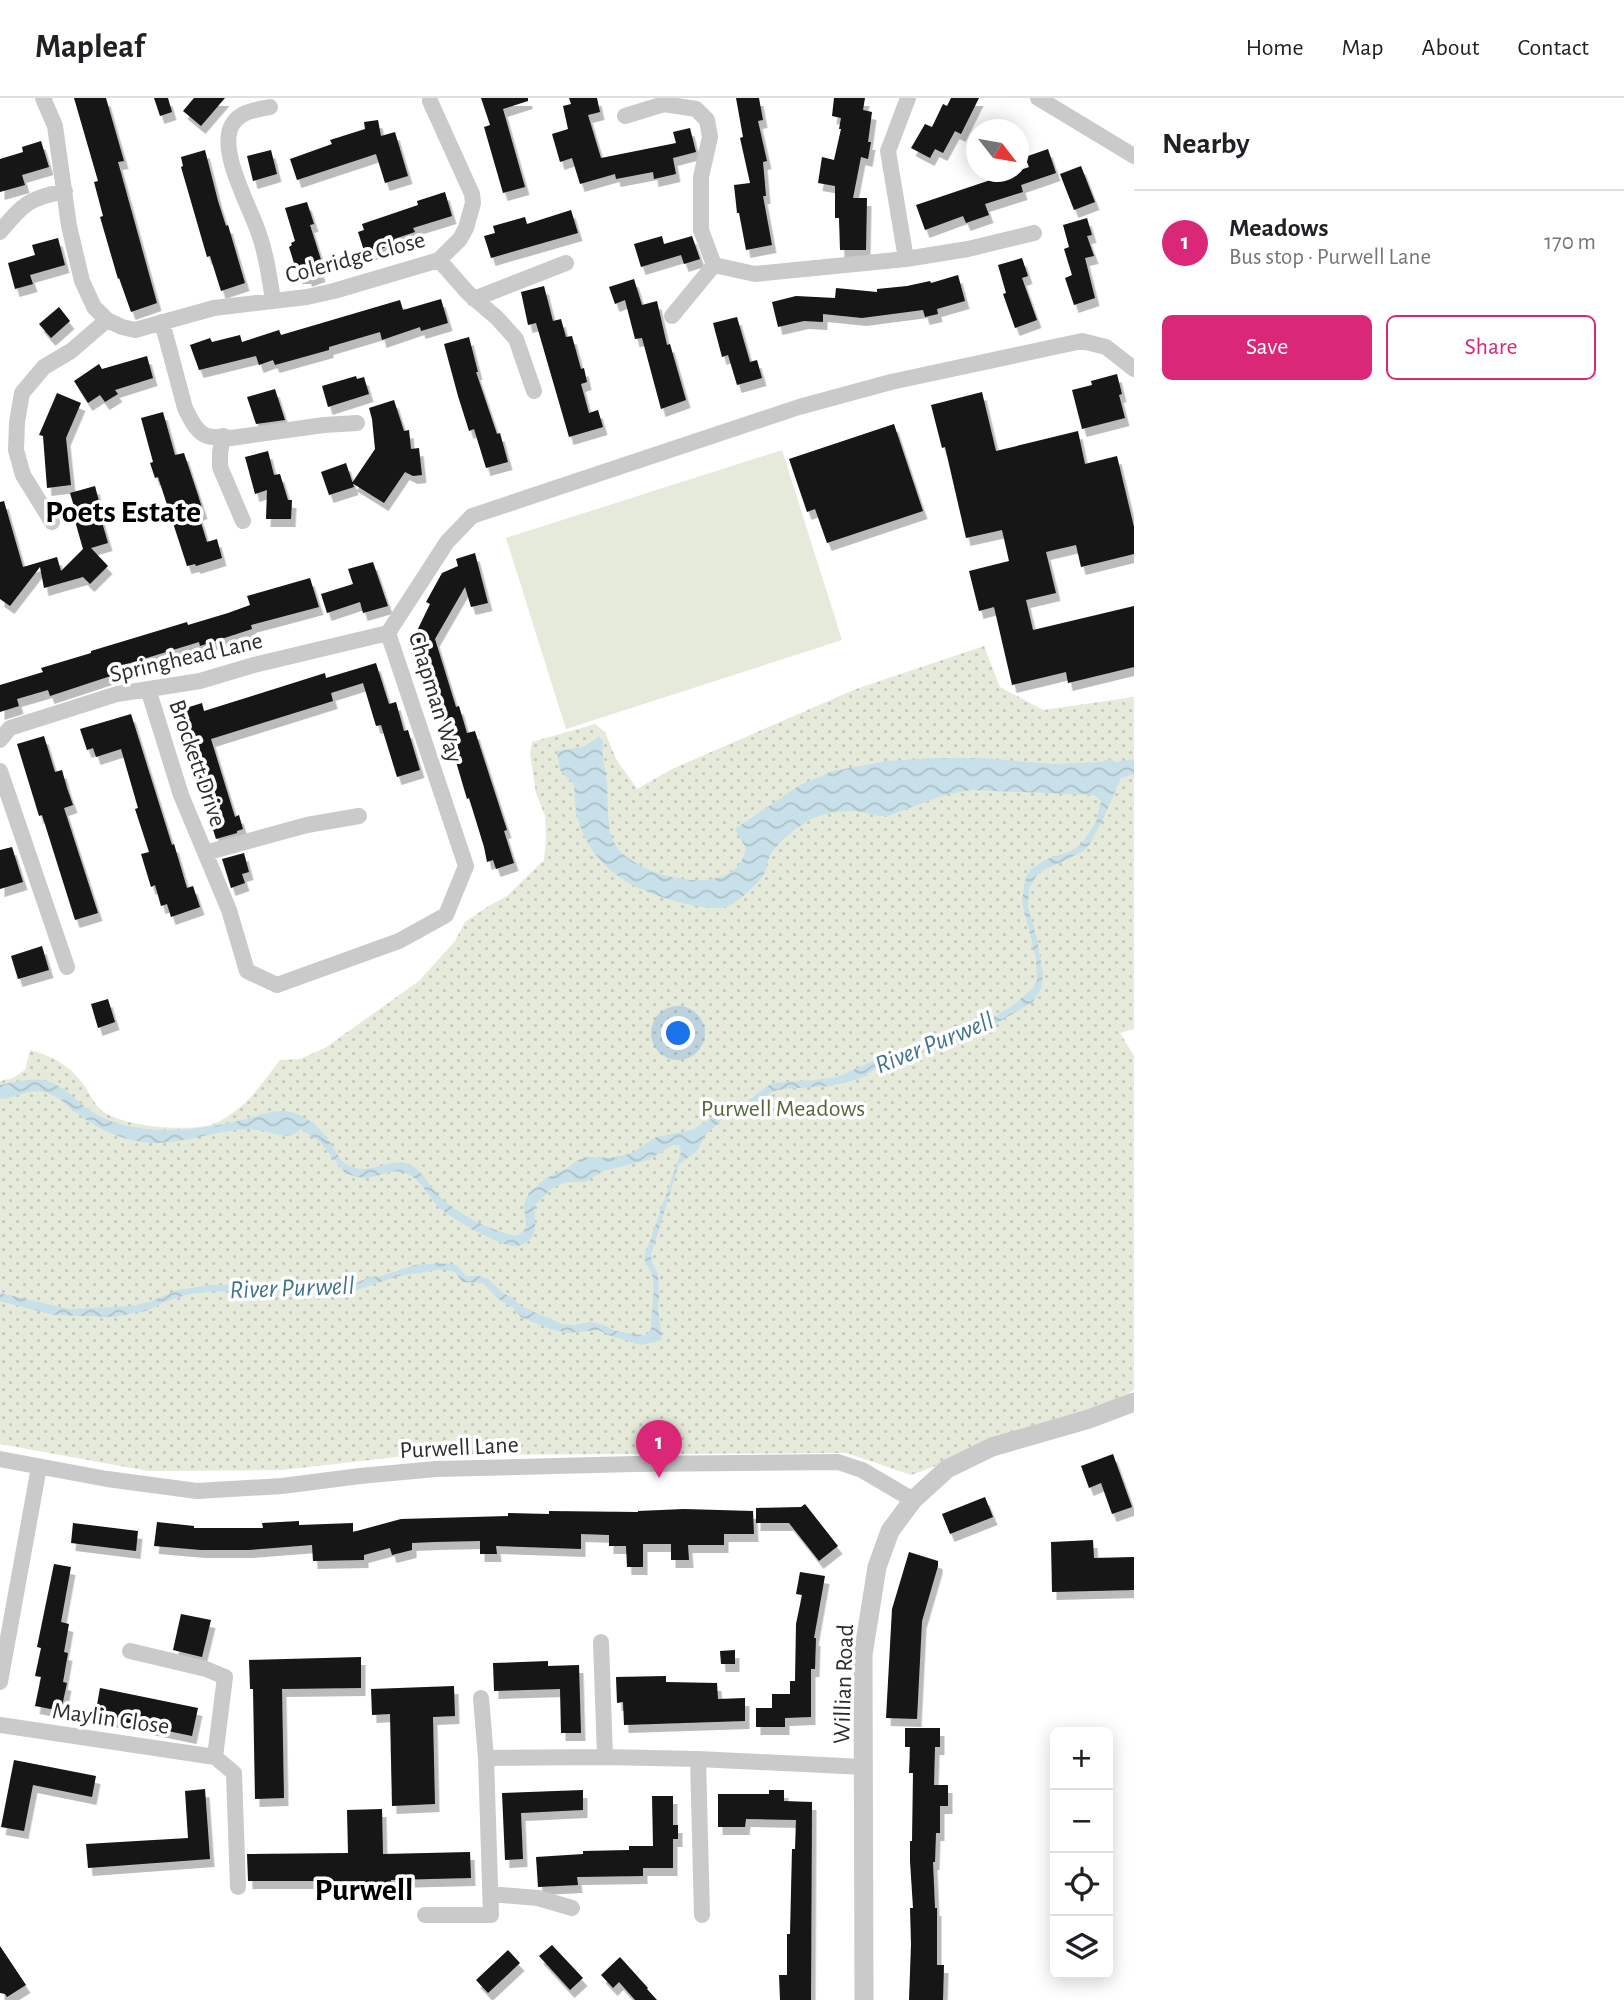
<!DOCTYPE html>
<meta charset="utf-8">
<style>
:root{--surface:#fff;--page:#f2f2f2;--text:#202124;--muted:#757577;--line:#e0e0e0;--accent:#db2777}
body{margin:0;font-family:"Alegreya Sans",sans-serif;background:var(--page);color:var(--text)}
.controls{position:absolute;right:21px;bottom:21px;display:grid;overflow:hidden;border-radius:10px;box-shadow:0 4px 18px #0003}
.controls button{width:63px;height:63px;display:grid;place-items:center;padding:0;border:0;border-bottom:2px solid var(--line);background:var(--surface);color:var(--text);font:35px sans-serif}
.compass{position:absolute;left:966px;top:21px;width:63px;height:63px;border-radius:50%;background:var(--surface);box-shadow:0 4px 18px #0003;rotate:121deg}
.you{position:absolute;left:679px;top:936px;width:24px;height:24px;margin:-18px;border:5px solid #fff;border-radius:50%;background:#1a73e8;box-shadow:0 0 0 10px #1a73e833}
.badge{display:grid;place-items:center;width:46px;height:46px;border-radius:50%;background:var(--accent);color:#fff;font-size:23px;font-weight:700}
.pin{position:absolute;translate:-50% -58px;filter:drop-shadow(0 2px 4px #0008)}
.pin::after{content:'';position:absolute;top:37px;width:24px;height:21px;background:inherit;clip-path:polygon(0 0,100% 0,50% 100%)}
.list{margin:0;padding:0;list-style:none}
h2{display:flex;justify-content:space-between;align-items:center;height:91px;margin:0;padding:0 28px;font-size:30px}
h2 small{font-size:23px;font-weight:400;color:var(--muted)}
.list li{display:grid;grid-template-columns:46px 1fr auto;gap:21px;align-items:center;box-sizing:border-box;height:105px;padding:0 28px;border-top:2px solid var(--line)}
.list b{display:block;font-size:26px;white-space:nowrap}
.list p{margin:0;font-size:23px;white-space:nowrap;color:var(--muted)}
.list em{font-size:23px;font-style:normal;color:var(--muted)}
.actions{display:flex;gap:14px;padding:21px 28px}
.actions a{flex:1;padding:16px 0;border:2px solid var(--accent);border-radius:10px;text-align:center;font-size:24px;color:var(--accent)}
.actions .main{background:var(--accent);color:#fff}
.icon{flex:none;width:38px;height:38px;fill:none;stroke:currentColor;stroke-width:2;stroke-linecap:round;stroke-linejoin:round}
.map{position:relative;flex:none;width:1134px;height:1902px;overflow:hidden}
header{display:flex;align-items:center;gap:42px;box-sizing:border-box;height:98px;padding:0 35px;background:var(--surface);border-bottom:2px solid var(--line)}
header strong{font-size:33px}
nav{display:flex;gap:38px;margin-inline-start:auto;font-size:24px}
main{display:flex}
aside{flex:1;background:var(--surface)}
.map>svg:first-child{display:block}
.grass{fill:#e5eadb}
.park{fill:url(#park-dots)}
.water{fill:url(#water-waves)}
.building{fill:#141414;filter:url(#shadow)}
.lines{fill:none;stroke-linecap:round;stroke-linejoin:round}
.minor{stroke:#cacaca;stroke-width:16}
.tertiary{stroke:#cacaca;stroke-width:19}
.labels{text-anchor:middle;stroke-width:7;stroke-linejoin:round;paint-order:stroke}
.street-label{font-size:24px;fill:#2d2d2d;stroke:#fff}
.park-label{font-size:24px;fill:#55673d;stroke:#fff}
.water-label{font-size:26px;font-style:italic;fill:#3f758b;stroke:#fff}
.district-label{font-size:32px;font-weight:bold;fill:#000;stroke:#fff}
</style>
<header>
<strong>Mapleaf</strong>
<nav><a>Home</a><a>Map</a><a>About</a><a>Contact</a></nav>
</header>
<main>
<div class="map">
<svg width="1134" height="1902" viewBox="0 0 1134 1902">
<defs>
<pattern id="park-dots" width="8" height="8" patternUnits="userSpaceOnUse" patternTransform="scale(1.75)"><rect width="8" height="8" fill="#e5eadb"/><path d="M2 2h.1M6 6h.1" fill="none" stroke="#c5c9bc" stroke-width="1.8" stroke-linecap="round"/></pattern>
<pattern id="water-waves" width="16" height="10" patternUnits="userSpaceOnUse" patternTransform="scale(1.75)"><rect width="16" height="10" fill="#c8e0e9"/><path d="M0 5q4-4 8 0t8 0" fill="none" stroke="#acc0c8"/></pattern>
<filter id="shadow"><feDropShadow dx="4.5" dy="8" stdDeviation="0" flood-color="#0004"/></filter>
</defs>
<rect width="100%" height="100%" fill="#fff"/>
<path class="grass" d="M782 352 842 542 566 631 506 440Z"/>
<path class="park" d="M984 548 1000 589 1043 612 1134 599V931L1120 935 1134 958V1292L1115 1303 911 1377 847 1355 414 1357 282 1372 148 1373 0 1346V983L13 980 25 972 30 952C55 959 71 968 86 990 90 997 95 1007 101 1012 122 1029 191 1035 216 1025 222 1022 229 1018 234 1014 253 1000 266 980 280 962L300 961 325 950 419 883 455 843 465 824 487 809 507 798 544 762 546 741 545 718 536 695 530 656 532 644 595 626 605 634 616 661 637 691 672 671 856 591Z"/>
<path class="water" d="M599 639 603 643C601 658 605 671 607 685 608 701 607 718 610 733 611 738 614 744 616 748 639 781 737 804 746 750L735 731 800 687 834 673 887 663 933 660H980L1053 666 1102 664 1109 661 1116 664 1134 661V676L1121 680 1103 721 1089 747 1082 754 1038 775 1029 791 1028 809 1037 841 1043 876 1041 891 1033 904 990 929 935 951 887 964 859 981 830 988 781 991 772 994 748 1010 726 1018 706 1036 697 1053 679 1066 651 1157 652 1164 658 1177 659 1197 658 1211 662 1242 641 1247 608 1237 599 1232 568 1235 550 1231 521 1219 513 1210 497 1200 483 1185 462 1184 455 1174 444 1171 399 1178 353 1193 312 1189 274 1194 215 1193 189 1196 164 1204 146 1213 113 1219 53 1217 0 1203V1195L69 1211 132 1208 152 1203 177 1192 211 1187 252 1186 280 1188 308 1184 354 1186 370 1179 381 1178 415 1167 440 1165 457 1167 466 1178H478L488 1181 503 1195 511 1199 521 1208 562 1226 574 1227 590 1224 604 1227 613 1232 632 1236 646 1237 651 1231C651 1216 655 1194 653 1180 651 1173 646 1167 644 1160L681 1054 679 1047H673L648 1062 603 1073 585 1084H566L551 1091 535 1107C533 1117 538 1130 532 1139 528 1144 520 1149 513 1148 499 1147 452 1121 441 1111 429 1101 423 1083 408 1076 393 1069 381 1079 366 1080 359 1080 351 1077 345 1075L320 1044 301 1031C298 1033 296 1036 292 1037 281 1040 262 1031 249 1031 214 1032 178 1049 142 1044 119 1041 96 1030 78 1016 68 1009 59 998 47 995 28 989 17 1001 0 1001V987C10 985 32 980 42 982 62 985 76 1003 91 1013 107 1024 128 1029 147 1031 177 1035 212 1029 242 1022 258 1018 277 1009 294 1015 310 1020 324 1034 333 1049 337 1055 339 1062 346 1066 370 1080 387 1059 408 1066 421 1070 428 1086 437 1096 455 1115 491 1133 516 1138L523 1134 526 1128 524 1106 529 1095 546 1080 566 1071 578 1062 588 1059 613 1060 632 1055 656 1039 692 1032 723 1014 746 1004 772 985 814 982 837 979 885 958 946 939 989 922 1011 909 1032 891 1037 883 1036 861 1022 803 1026 778 1031 771 1047 761 1072 753 1082 745 1096 724 1101 703 1094 697 971 692 944 697 888 718C875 719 863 713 851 713 841 713 828 715 819 718 803 723 777 744 770 758 767 763 767 769 765 774 759 785 738 805 725 809 714 813 684 806 672 802 626 789 590 767 577 718 575 708 575 696 574 686L560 672 557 653 583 649Z"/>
<path class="building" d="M74 0H106L124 63 118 64 157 205 131 214 119 180 118 181 100 119 103 118 94 84 98 83Z
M154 0H168L172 14 160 18Z
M194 0H225L201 28 183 13Z
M481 0H528V3L503 11 525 89 503 95 484 29 490 27Z
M569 0H597L600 14 588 17 601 60 676 45 673 34 690 30 696 54 673 60 676 76 654 81 653 74 616 81 615 76 580 86 572 60 560 64 552 36 568 31 563 8 571 6Z
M736 0H759L763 22 758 23 767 63 763 64 766 98H763L772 147 746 152 739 115H737L734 87 750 85 740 40 743 39Z
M834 0H865L863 12 872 14 868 44H871L868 61 861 59 853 100H867L866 152H840L839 120H835V88L818 85 822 59 834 62 841 31H839L841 20 832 18Z
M951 0H979L961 36 955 33 943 55 935 51 930 60 911 50 925 26 932 29 943 6 947 8Z
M378 22 381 38 395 34 408 78 385 85 376 56 297 82 290 61 332 46 330 42 365 31 364 24Z
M41 43 49 69 22 77 25 87 0 94V61L23 54 22 49Z
M1048 51 1056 75 1021 87 1023 94 985 106 989 117 966 125 963 118 925 132 916 107 1029 69 1025 59Z
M205 52 218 103 226 128 228 127 245 185 221 193 210 158 207 159 181 69 183 68 181 59Z
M271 52 277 76 253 83 247 58Z
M1081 68 1095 104 1074 112 1060 76Z
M445 94 452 118 413 130 415 134 394 141 396 146 365 156 358 134 364 132 362 126 418 107 417 103Z
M307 104 314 126 310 127 323 168 319 169 321 176 307 181V178H298L289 149 292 147 291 145 295 143 285 110Z
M571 112 578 135 491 160 484 138 495 135 493 128 525 119 527 126Z
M1087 120 1092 137 1087 138 1094 158 1085 160 1095 200 1074 207 1065 180 1072 177 1064 151 1069 149 1063 127Z
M662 138 664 146 692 138 700 161 684 166 681 157 641 169 634 146Z
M58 140 65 167 30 177 33 186 15 191 8 165 35 157 32 147Z
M1022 160 1028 178 1022 180 1037 222 1015 230 1003 196 1006 195 998 167Z
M958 177 965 203 937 211 938 216 925 219 923 212 862 220 823 216V224L804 223 778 229 772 204 796 198 835 200 836 190 877 194V191L907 188 930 183 931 185Z
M634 181 642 207 657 203 667 247 670 246 686 302 661 311 642 240 635 241 625 202 615 206 609 189Z
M544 188 553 223 561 221 566 239 572 238 581 271 584 270 587 284 581 286 589 315 598 312 603 329 569 339 536 225 528 227 521 194Z
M441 201 448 225 421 233 420 229 382 242 380 234 329 249V252L275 267 273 262 259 267 256 258 199 272 190 247 210 240 212 244 240 237 242 244 279 232 281 237 400 202 403 212Z
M59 209 70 223 51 240 39 226Z
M737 219 750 264 757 262 762 280 737 287 728 257 722 259 713 225Z
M469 239 478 274H476L497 336 500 335 508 364 486 370 474 331 469 333 458 298 444 246Z
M147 258 153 280 115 292 118 296 105 304 100 297 88 305 74 283 99 266 102 271Z
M1117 276 1122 296 1119 297 1125 320 1082 331 1072 292 1092 287 1091 283Z
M356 278 357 281 364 279 369 296 328 309 322 288Z
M275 291 285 322 256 326 247 299Z
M982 294 996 353 1078 333 1085 366 1117 358 1134 429V456L1081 469 1076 447 1046 454 1056 495 1026 502 1033 532 1134 508V569L1068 585 1066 574 1012 587 994 509 979 513 969 473 1009 463 1002 432 966 440 945 349 942 350 931 307Z
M57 295 81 305 66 340 71 387 47 390 43 338 39 337Z
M394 302 404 333 409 332 411 351 419 350 422 377 413 378 405 374 384 405 352 385 375 351 372 321 369 310Z
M163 314 175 357 184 355 198 397 203 413 198 415 207 444 217 441 222 460 196 468 195 466 187 468 158 379 155 380 150 365 153 364 141 320Z
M894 326 923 413 827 445 815 411 807 414 789 361Z
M268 353 274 377 280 376 288 402H292L291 421H266L267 392 255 396 245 359Z
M346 365 354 389 329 397 321 374Z
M95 388 100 407H97L108 445 91 450 108 468 90 486 83 479 44 490 40 469 10 508 0 501V404L4 403 23 469 57 459 61 473 83 451 75 423 78 422 70 395Z
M475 455 488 505 471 509 465 489 435 541 456 609 459 608 467 635 475 633 507 732 504 733 514 765 496 771 493 762 487 764 484 749 469 700 467 701 436 596 433 597 425 571 417 574 411 553 419 550 415 537 430 506 426 504 442 475 458 468 456 461Z
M373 464 388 508 363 515 360 504 327 515 321 496 353 486 348 471Z
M310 480 319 509 251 527 252 531 200 548 199 544 127 566 129 572 50 598 48 592 17 601 19 608 0 614V587L43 574 41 570 91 555V553L187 524 188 527 228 515 250 507 247 498Z
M376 565 389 606 396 604 404 633 408 632 420 672 397 679 381 627 376 628 363 585 331 595 333 603 211 641 235 719 239 717 243 731 237 733V735L216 741 184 638 181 639 173 614 202 605 204 613 325 575 326 580Z
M131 616 172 747 174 746 187 790 193 788 200 809 171 819 167 806 161 808 155 787 151 789 141 756 149 754 135 711 138 710 121 651 96 659 93 650 87 652 80 631Z
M44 638 55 674 62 672 67 690 73 707 64 710 98 815 75 822 42 717 39 718 17 646Z
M12 749 23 784 0 791V752Z
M244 755 249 774 242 776 245 785 231 790 222 761Z
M42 848 49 872 18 881 11 858Z
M108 901 115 924 98 930 91 906Z
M1113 1356 1132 1409 1112 1416 1101 1385 1089 1390 1081 1368Z
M985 1399 993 1419 950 1436 942 1416Z
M805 1406 838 1448 819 1463 789 1425H756V1410L801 1409Z
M684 1411 753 1413 754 1436H724V1447H688L689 1462H671V1446H643V1469H627L626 1448H609V1437L581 1436V1451L496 1448 497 1456H480V1443L434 1444 412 1445V1452L392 1457 390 1450 364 1457V1462L313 1463 312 1447 248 1452H201L154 1448 157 1424 194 1428V1430H263L262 1425 299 1423V1427L353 1425V1434L401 1421 508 1418V1415L549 1416V1413L638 1414V1413Z
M73 1425 138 1433 136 1453 71 1445Z
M1093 1442 1094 1460 1134 1459V1492L1052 1494 1051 1444Z
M909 1454 938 1463V1468L922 1523 917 1621 886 1620 892 1511Z
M54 1466 71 1469 61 1524 69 1526 64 1554 68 1555 63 1584 67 1585 61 1613 35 1608 41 1579 35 1578 41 1550 37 1549Z
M800 1474 825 1478 814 1540H816L815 1571H811V1619L785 1620V1629H756V1610H772V1596H790V1583H795L796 1526 802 1497 796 1496Z
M181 1516 211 1522 202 1559 173 1552Z
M735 1552V1566H721L720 1553Z
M361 1559V1590L282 1591 284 1700 255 1701 253 1591H250L249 1562Z
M548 1563V1568L579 1567 581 1635H561L560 1591 494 1593 493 1565Z
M666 1578V1584L717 1585 718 1601 745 1600V1623L624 1627 623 1604 617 1605 616 1579Z
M454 1588 455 1618 433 1619 435 1706 392 1708 390 1616 372 1617 371 1591Z
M100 1590 198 1610 192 1638 95 1618Z
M905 1630H940V1649H935L934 1687H948V1708H940V1735H936L935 1764H933L935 1810H937V1867H944L943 1902H909L911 1846 910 1810H913L910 1763V1743H912L913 1675H909L910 1649H905Z
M14 1662 96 1678 92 1699 33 1687 24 1733 1 1729Z
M205 1691 210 1761 88 1770 86 1746 188 1740 185 1693Z
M583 1692V1712L521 1715 523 1761 505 1762 502 1695Z
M769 1692H784V1703L812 1704 811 1902H780L779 1877H787V1836H790L792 1751H795L796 1722 746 1721 745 1729H718V1696H769Z
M652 1698H673V1727H678V1741H673V1770H643V1778L577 1779 578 1787 538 1789 536 1759 583 1756V1753L629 1752V1748H653Z
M382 1711 383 1756 470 1754 471 1780 391 1782V1791L365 1792V1783H248L247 1756 348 1755 347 1712Z
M552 1847 583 1880 570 1892 539 1858Z
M0 1848 26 1887 7 1899 5 1896 0 1895Z
M508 1852 520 1865 488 1895 476 1882Z
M620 1859 648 1890 647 1891 657 1902H635L619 1884 613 1890 601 1877Z"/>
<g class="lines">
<path class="minor" d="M43 0 55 28 69 128 82 183 94 209 107 222 122 229 135 232 214 210 307 199 334 193 439 162 460 141 466 130 473 105 472 96 430 3
M1038 0 1134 58
M270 9C256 12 240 13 232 27 217 53 252 112 260 139 267 160 270 181 273 203
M625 18 664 6 696 11 707 22 710 39 701 79V132L714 167 755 176 906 161 968 151 1034 135
M0 134C23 106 29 100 65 93
M906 161 888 53 908 0
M439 162 468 195 497 220 516 241 534 293
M474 201 566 165
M672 218 714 167
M162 224 185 310C190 320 196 334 207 338 214 340 223 338 231 340L324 327 357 325
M223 338 220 355V369L243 423
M52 424 23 377 16 352 17 324 22 295 44 269 71 253 107 222
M388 535 447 444 472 418 799 309 891 284 1082 243 1106 249 1134 271
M148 591 181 697 229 812 247 873 277 887 399 843 446 817 466 768 388 535
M0 642 10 630 117 596 200 583 254 567 388 535
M0 673 67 869
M205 755 307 727 359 718
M0 1361 107 1381 197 1393 282 1388 360 1378 436 1371 635 1366 838 1364 862 1372 913 1402
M601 1544 605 1659
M130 1553 206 1571 225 1579 215 1659
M0 1584 39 1369
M481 1600 486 1660
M0 1627 215 1659 234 1675 238 1789
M698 1661 702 1817
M490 1796 538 1800 572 1810
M425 1817H491L486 1660 605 1659 698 1661 864 1669"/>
<path class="tertiary" d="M864 1902 863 1557 877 1469 890 1433 913 1402 947 1371 992 1349 1089 1321 1134 1304"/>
</g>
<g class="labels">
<g class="street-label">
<text transform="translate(355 159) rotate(-15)" y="8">Coleridge Close</text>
<text transform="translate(186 559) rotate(-13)" y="8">Springhead Lane</text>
<text transform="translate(436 599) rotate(73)" y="8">Chapman Way</text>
<text transform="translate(198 665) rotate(71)" y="8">Brockett Drive</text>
<text transform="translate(459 1349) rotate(-3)" y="8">Purwell Lane</text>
<text transform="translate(843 1586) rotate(-88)" y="8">Willian Road</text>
<text transform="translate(111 1620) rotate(8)" y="8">Maylin Close</text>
</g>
<g class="park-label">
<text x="783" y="1018">Purwell Meadows</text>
</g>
<g class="water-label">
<text transform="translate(934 944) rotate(-22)" y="9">River Purwell</text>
<text transform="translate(292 1189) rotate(-2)" y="9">River Purwell</text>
</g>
<g class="district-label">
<text x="123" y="424">Poets Estate</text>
<text x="364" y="1802">Purwell</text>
</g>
</g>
</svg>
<div class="controls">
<button>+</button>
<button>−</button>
<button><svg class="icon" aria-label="locate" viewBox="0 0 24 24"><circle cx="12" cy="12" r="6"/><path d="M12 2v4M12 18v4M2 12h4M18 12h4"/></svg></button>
<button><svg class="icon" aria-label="layers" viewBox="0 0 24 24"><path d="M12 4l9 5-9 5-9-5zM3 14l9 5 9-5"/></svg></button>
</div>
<svg class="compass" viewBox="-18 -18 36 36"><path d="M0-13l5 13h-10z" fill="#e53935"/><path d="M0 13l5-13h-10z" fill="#757577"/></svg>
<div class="you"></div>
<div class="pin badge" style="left:659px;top:1380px">1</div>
</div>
<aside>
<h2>Nearby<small></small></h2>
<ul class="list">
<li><span class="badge">1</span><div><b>Meadows</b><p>Bus stop · Purwell Lane</p></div><em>170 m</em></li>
</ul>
<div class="actions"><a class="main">Save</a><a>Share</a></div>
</aside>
</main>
